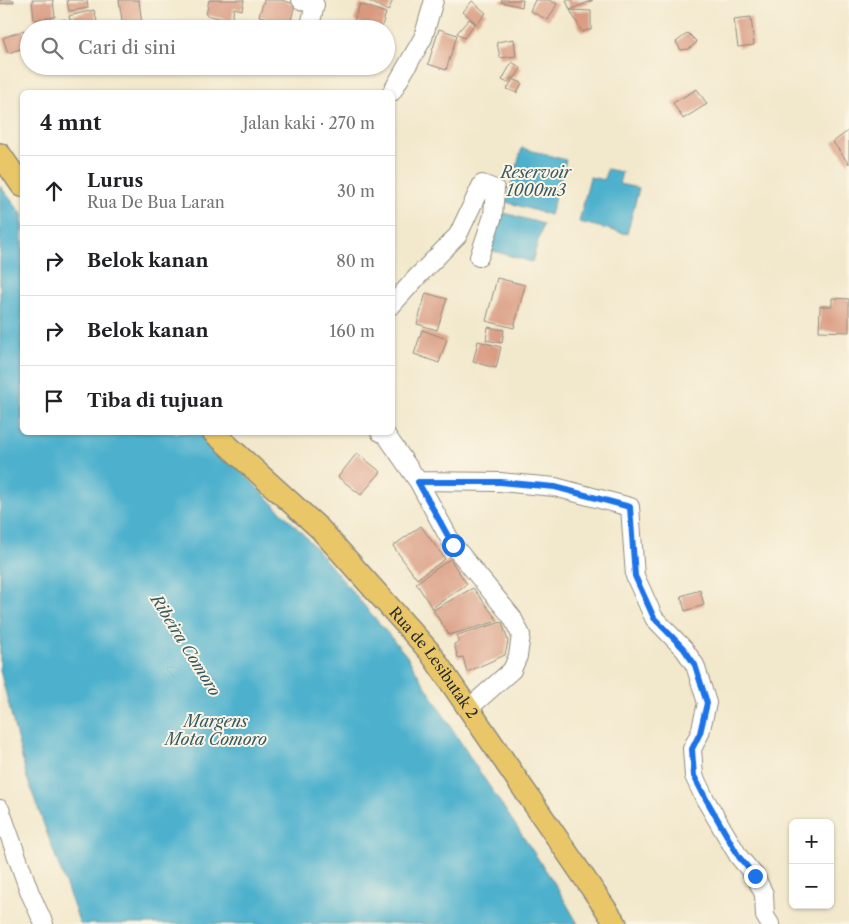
<!DOCTYPE html>
<html lang="id">
<meta charset="utf-8">
<style>
:root{--surface:#fff;--page:#f6f6f6;--text:#202124;--muted:#757577;--line:#e0e0e0}
body{margin:0;font-family:"Libre Caslon Text",serif;background:var(--page);color:var(--text)}
.controls{position:absolute;right:15px;bottom:15px;display:grid;overflow:hidden;border-radius:8px;box-shadow:0 1px 4px #0004}
.controls button{width:45px;height:45px;display:grid;place-items:center;padding:0;border:0;border-bottom:1px solid var(--line);background:var(--surface);color:var(--text);font:25px sans-serif}
.stop{position:absolute;width:15px;height:15px;margin:-11px;border:4px solid #1a73e8;border-radius:50%;background:#fff}
.stop.end{background:#1a73e8;border-color:#fff;box-shadow:0 1px 5px #0008}
.list{margin:0;padding:0;list-style:none}
h2{display:flex;justify-content:space-between;align-items:center;height:65px;margin:0;padding:0 20px;font-size:21px}
h2 small{font-size:16px;font-weight:400;color:var(--muted)}
.list li{display:grid;grid-template-columns:32px 1fr auto;gap:15px;align-items:center;box-sizing:border-box;height:70px;padding:0 20px;border-top:1px solid var(--line)}
.list b{display:block;font-size:19px;white-space:nowrap}
.list p{margin:0;font-size:16px;white-space:nowrap;color:var(--muted)}
.list em{font-size:16px;font-style:normal;color:var(--muted)}
.icon{flex:none;width:28px;height:28px;fill:none;stroke:currentColor;stroke-width:2;stroke-linecap:round;stroke-linejoin:round}
.map{position:relative;flex:none;width:849px;height:924px;overflow:hidden}
.search{position:absolute;background:var(--surface);box-shadow:0 1px 4px #0004;left:20px;top:20px;width:375px;height:55px;display:flex;align-items:center;gap:12px;box-sizing:border-box;padding:0 18px;border-radius:28px;color:var(--muted);font-size:19px}
.panel{position:absolute;background:var(--surface);box-shadow:0 1px 4px #0004;left:20px;top:90px;width:375px;height:345px;border-radius:8px}
.map>svg:first-child{display:block}
.water{fill:#4eb1cd;stroke:#3c6e7c}
.building{fill:#d9997f}
.lines{fill:none;stroke-linecap:round;stroke-linejoin:round}
.minor-casing{stroke:#8e8a7c;stroke-width:20}
.major-casing{stroke:#8e8a7c;stroke-width:24}
.minor{stroke:#fff;stroke-width:18}
.major{stroke:#e9c769;stroke-width:21}
.route{stroke:#1a73e8;stroke-width:6}
.labels{text-anchor:middle;stroke-width:4;stroke-linejoin:round;paint-order:stroke}
.street-label{font-size:15px;fill:#2b2b2b;stroke:#fcf5e5}
.water-label{font-size:16px;font-style:italic;fill:#375a64;stroke:#fcf5e5}
</style>
<div class="map">
<svg width="849" height="924" viewBox="0 0 849 924">
<rect width="100%" height="100%" fill="#fcf5e5"/>
<filter id="ink" filterUnits="userSpaceOnUse"><feTurbulence type="fractalNoise" baseFrequency=".02" numOctaves="2"/><feDisplacementMap in="SourceGraphic" scale="10" xChannelSelector="R" yChannelSelector="G"/><feConvolveMatrix kernelMatrix="1 2 1 2 8 2 1 2 1" color-interpolation-filters="sRGB"/></filter>
<filter id="wash" filterUnits="userSpaceOnUse"><feTurbulence type="fractalNoise" baseFrequency=".0096" numOctaves="4" result="noise"/><feDisplacementMap in="SourceGraphic" scale="20" xChannelSelector="R" yChannelSelector="G"/><feGaussianBlur stdDeviation="1.12" result="paint"/><feColorMatrix in="noise" values="0 0 0 0 0 0 0 0 0 0 0 0 0 0 0 0 0 1.4 0 .05"/><feComposite in="paint" operator="in"/></filter>
<g filter="url(#wash)">
<rect width="100%" height="100%" fill="#f2e8cc"/>
<path class="water" d="M522 148 566 160 550 215 506 202Z
M607 169 622 172 619 184 639 188 627 234 579 222 590 177 604 180Z
M0 186 22 214V432L204 433 306 537 406 655 473 762 555 884 578 924H80L27 778 0 670Z
M501 212 543 224 532 262 490 250Z"/>
<g id="blocks">
<path class="building" d="M0 0H14V2L0 4Z
M32 0H53L55 17 34 20Z
M67 0H87L88 8 69 11Z
M119 0H139L142 25 123 27Z
M209 0H244L242 10 234 8 232 21 206 15Z
M264 0H281L295 4 290 24 259 16Z
M367 0H393L388 11Z
M502 0H523L522 7 501 2Z
M535 0H549L557 4 548 20 530 11Z
M566 0H593L570 10 591 11V29L582 32 570 10Z
M472 1 486 13 477 24 463 12Z
M360 4 386 13 381 29H376L354 21Z
M94 10 99 29H72L69 16Z
M751 17 754 45 738 47 734 19Z
M65 19 67 29H34V27Z
M469 19 475 23 464 38 457 33Z
M439 29 457 35 446 70 428 64Z
M24 30 29 46 8 53 3 38Z
M688 33 697 42 689 49 681 50 676 42Z
M514 39 516 56 500 58 497 42Z
M512 62 521 68 515 78 512 77 508 83 502 80Z
M513 79 522 83 517 93 507 89Z
M697 89 707 104 683 119 673 103Z
M848 131 849 133V164L833 142Z
M497 278 525 285 514 328 486 321Z
M426 293 447 299 437 330 417 324Z
M832 298 849 299V332L819 331 820 306H832Z
M488 327 504 330 502 343 486 340Z
M422 330 447 339 439 363 414 354Z
M478 341 501 347 496 368 473 362Z
M357 453 381 472 361 495 338 477Z
M421 526 445 559 417 579 393 546Z
M450 559 467 584 432 608 416 583Z
M473 588 498 621 449 635 433 610Z
M700 590 704 605 685 611 681 596Z
M502 622 508 641 505 655 467 672 463 657 458 658 454 644 459 642 457 635Z"/>
</g>
</g>
<g filter="url(#ink)">
<use href="#blocks" fill-opacity="0" stroke="#8e8a7c" stroke-width="1"/>
<g class="lines">
<defs>
<path id="minor" d="M301 0 315 5 309 29
M392 92 423 38 434 0
M392 305 417 277 458 235 482 184 495 189 493 216 479 257
M380 432 386 435 418 481 453 545 512 617 521 635 518 656 512 670 468 709
M418 481 500 482 555 487 630 507 635 576 654 618 684 649 695 665 707 703 700 733 692 749 694 776 705 799 739 857 755 876 764 894 765 916 770 924
M0 809 30 893 44 924"/>
<g id="major">
<path d="M0 154 22 186"/>
<path id="s1" d="M213 432 320 529 429 651 616 924"/>
</g>
</defs>
<use href="#minor" class="minor-casing"/>
<use href="#major" class="major-casing"/>
<use href="#minor" class="minor"/>
<use href="#major" class="major"/>
</g>
</g>
<g class="lines" filter="url(#ink)">
<path class="route" d="M453 545 418 482H500L555 487 630 507 635 576 654 618 684 649 695 665 707 703 700 733 692 749 694 776 706 799 739 857 755 876"/>
</g>
<g class="labels">
<g class="street-label">
<text dy="5" stroke="none"><textPath href="#s1" startOffset="320">Rua de Lesibutak 2</textPath></text>
</g>
<g class="water-label">
<text x="536" y="178">Reservoir<tspan x="536" dy="18">1000m3</tspan></text>
<text transform="translate(186 645) rotate(58)" y="6">Ribeira Comoro</text>
<text x="216" y="727">Margens<tspan x="216" dy="18">Mota Comoro</tspan></text>
</g>
</g>
</svg>
<div class="controls">
<button>+</button>
<button>−</button>
</div>
<div class="stop" style="left:453px;top:545px"></div>
<div class="stop end" style="left:755px;top:876px"></div>
<div class="search"><svg class="icon" aria-label="search" viewBox="0 0 24 24"><circle cx="10" cy="10" r="6"/><path d="M15 15l6 6"/></svg>Cari di sini</div>
<section class="panel">
<h2>4 mnt<small>Jalan kaki · 270 m</small></h2>
<ul class="list">
<li><svg class="icon" aria-label="ahead" viewBox="0 0 24 24"><path d="M12 20V5M6 11l6-6 6 6"/></svg><div><b>Lurus</b><p>Rua De Bua Laran</p></div><em>30 m</em></li>
<li><svg class="icon" aria-label="right" viewBox="0 0 24 24"><path d="M7 20v-9h11M14 6l5 5-5 5"/></svg><div><b>Belok kanan</b></div><em>80 m</em></li>
<li><svg class="icon" aria-label="right" viewBox="0 0 24 24"><path d="M7 20v-9h11M14 6l5 5-5 5"/></svg><div><b>Belok kanan</b></div><em>160 m</em></li>
<li><svg class="icon" aria-label="arrive" viewBox="0 0 24 24"><path d="M6 21V4h12l-3 4 3 4H6"/></svg><div><b>Tiba di tujuan</b></div></li>
</ul>
</section>
</div>
